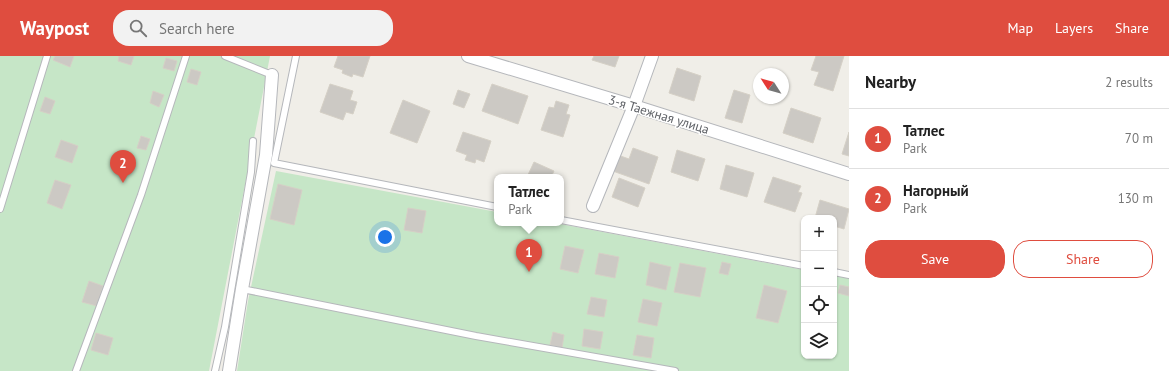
<!DOCTYPE html>
<meta charset="utf-8">
<style>
:root{--surface:#fff;--page:#f2f2f2;--text:#222;--muted:#767676;--line:#e0e0e0;--accent:#df4d3f}
body{margin:0;font-family:"PT Sans",sans-serif;background:var(--page);color:var(--text)}
.controls{position:absolute;right:12px;bottom:12px;display:grid;overflow:hidden;border-radius:8px;box-shadow:0 1px 3px #0004}
.controls button{width:36px;height:36px;display:grid;place-items:center;padding:0;border:0;border-bottom:1px solid var(--line);background:var(--surface);color:var(--text);font:20px sans-serif}
.compass{position:absolute;left:753px;top:12px;width:36px;height:36px;border-radius:50%;background:var(--surface);box-shadow:0 1px 3px #0004;rotate:306deg}
.you{position:absolute;left:385px;top:181px;width:14px;height:14px;margin:-10px;border:3px solid #fff;border-radius:50%;background:#1a73e8;box-shadow:0 0 0 6px #1a73e833}
.badge{display:grid;place-items:center;width:26px;height:26px;border-radius:50%;background:var(--accent);color:#fff;font-size:13px;font-weight:700}
.pin{position:absolute;translate:-50% -33px;filter:drop-shadow(0 1px 2px #0008)}
.pin::after{content:'';position:absolute;top:21px;width:14px;height:12px;background:inherit;clip-path:polygon(0 0,100% 0,50% 100%)}
.popup{position:absolute;left:494px;top:118px;width:70px;height:52px;box-sizing:border-box;display:grid;place-content:center;border-radius:8px;background:var(--surface);filter:drop-shadow(0 1px 3px #0005);font-size:13px;white-space:nowrap;color:var(--muted)}
.popup b{font-size:15px;color:var(--text)}
.popup::after{content:'';position:absolute;left:50%;top:100%;margin-left:-8px;border:8px solid transparent;border-top-color:var(--surface)}
.list{margin:0;padding:0;list-style:none}
h2{display:flex;justify-content:space-between;align-items:center;height:52px;margin:0;padding:0 16px;font-size:17px}
h2 small{font-size:13px;font-weight:400;color:var(--muted)}
.list li{display:grid;grid-template-columns:26px 1fr auto;gap:12px;align-items:center;box-sizing:border-box;height:60px;padding:0 16px;border-top:1px solid var(--line)}
.list b{display:block;font-size:15px;white-space:nowrap}
.list p{margin:0;font-size:13px;white-space:nowrap;color:var(--muted)}
.list em{font-size:13px;font-style:normal;color:var(--muted)}
.actions{display:flex;gap:8px;padding:12px 16px}
.actions a{flex:1;padding:9px 0;border:1px solid var(--accent);border-radius:16px;text-align:center;font-size:14px;color:var(--accent)}
.actions .main{background:var(--accent);color:#fff}
.icon{flex:none;width:22px;height:22px;fill:none;stroke:currentColor;stroke-width:2;stroke-linecap:round;stroke-linejoin:round}
.map{position:relative;flex:none;width:849px;height:315px;overflow:hidden}
header{display:flex;align-items:center;gap:24px;box-sizing:border-box;height:56px;padding:0 20px;background:var(--accent);color:#fff}
header strong{font-size:19px}
nav{display:flex;gap:22px;margin-inline-start:auto;font-size:14px}
.search{width:280px;height:36px;background:var(--page);display:flex;align-items:center;gap:10px;box-sizing:border-box;padding:0 14px;border-radius:16px;color:var(--muted);font-size:15px}
main{display:flex}
aside{flex:1;background:var(--surface)}
.map>svg:first-child{display:block}
.green{fill:#c6e6c7}
.building{fill:#ccc9c4;stroke:#d5d0c6}
.lines{fill:none;stroke-linecap:round;stroke-linejoin:round}
.service-casing{stroke:#b5b7bb;stroke-width:8}
.minor-casing{stroke:#b5b7bb;stroke-width:14}
.service{stroke:#fff;stroke-width:6}
.minor{stroke:#fff;stroke-width:12}
.labels{text-anchor:middle;stroke-width:3;stroke-linejoin:round;paint-order:stroke}
.street-label{font-size:13px;fill:#5f6267;stroke:#fff}
</style>
<header>
<strong>Waypost</strong>
<div class="search"><svg class="icon" aria-label="search" viewBox="0 0 24 24"><circle cx="10" cy="10" r="6"/><path d="M15 15l6 6"/></svg>Search here</div>
<nav><a>Map</a><a>Layers</a><a>Share</a></nav>
</header>
<main>
<div class="map">
<svg width="849" height="315" viewBox="0 0 849 315">
<rect width="100%" height="100%" fill="#f0eee8"/>
<path class="green" d="M0 0H270L209 315H0Z
M276 115 497 156V167H555L804 214V300H834V219L849 222V315H237L248 245Z"/>
<path class="building" d="M55 0H74L70 11 53 4Z
M119 0H134L131 9 118 5Z
M338 0H370L363 21 353 18 352 21 342 17 343 14 334 11Z
M594 0H619L615 11 592 4Z
M816 0H844L833 35 814 29 819 16 811 14Z
M166 2 177 5 174 15 163 12Z
M677 12 701 20 694 45 669 37Z
M191 13 201 16 197 29 187 26Z
M330 28 353 35 350 44 357 46 353 58 346 56 343 64 320 56Z
M492 28 528 40 518 68 482 55Z
M458 34 470 38 464 52 453 48Z
M734 34 750 39 742 67 725 62Z
M153 35 164 39 159 51 150 47Z
M45 41 55 45 50 58 40 55Z
M403 44 430 55 417 87 390 77Z
M556 45 569 49 566 58 570 59 563 81 541 74 549 51 554 52Z
M791 52 821 62 813 87 783 77Z
M463 76 491 85 484 106 476 103 475 107 465 104 467 99 456 95Z
M849 76V100L842 98Z
M141 80 150 83 146 94 137 92Z
M61 84 78 90 72 107 55 101Z
M633 92 658 101 649 128 610 114 615 98 629 103Z
M677 94 705 103 698 125 671 116Z
M534 106 554 115 551 121H527Z
M726 109 754 117 747 141 720 133Z
M773 121 801 130 798 136 802 137 795 156 764 146Z
M619 122 645 132 638 151 612 141Z
M55 124 71 129 62 153 47 147Z
M278 128 302 134 294 169 270 163Z
M820 144 849 153 844 173 834 170V162H815Z
M408 152 426 155 422 177 404 174Z
M565 190 584 194 578 217 560 213Z
M599 197 619 201 615 222 595 218Z
M650 206 671 211 666 234 646 229Z
M722 206 731 208 728 219 719 217Z
M680 207 706 212 700 241 674 236Z
M89 225 103 230 97 250 82 246Z
M764 229 787 235 778 267 756 262Z
M840 229 849 231V240L838 237Z
M591 241 607 244 604 261 587 258Z
M643 243 662 247 657 270 638 266Z
M584 273 603 276 600 293 582 290Z
M553 276 564 279 562 292 550 289Z
M96 277 113 282 108 299 91 294Z
M637 279 654 282 651 302 633 299Z"/>
<g class="lines">
<defs>
<path id="service" d="M225 0 272 19
M296 0 274 107 497 151
M0 153 47 0
M561 164 804 210
M834 216 849 219
M242 233 476 280 675 315
M76 315 141 139 186 0
M215 315 225 271 251 116 253 85"/>
<path id="minor" d="M468 0 634 50 849 118
M593 150 634 50 652 0
M229 315 242 233 266 99 272 19"/>
</defs>
<use href="#service" class="service-casing"/>
<use href="#minor" class="minor-casing"/>
<use href="#service" class="service"/>
<use href="#minor" class="minor"/>
</g>
<g class="labels">
<g class="street-label">
<text transform="translate(659 58) rotate(17)" y="5">3-я Таежная улица</text>
</g>
</g>
</svg>
<div class="controls">
<button>+</button>
<button>−</button>
<button><svg class="icon" aria-label="locate" viewBox="0 0 24 24"><circle cx="12" cy="12" r="6"/><path d="M12 2v4M12 18v4M2 12h4M18 12h4"/></svg></button>
<button><svg class="icon" aria-label="layers" viewBox="0 0 24 24"><path d="M12 4l9 5-9 5-9-5zM3 14l9 5 9-5"/></svg></button>
</div>
<svg class="compass" viewBox="-18 -18 36 36"><path d="M0-13l5 13h-10z" fill="#e53935"/><path d="M0 13l5-13h-10z" fill="#767676"/></svg>
<div class="you"></div>
<div class="pin badge" style="left:529px;top:216px">1</div>
<div class="popup"><b>Татлес</b>Park</div>
<div class="pin badge" style="left:123px;top:127px">2</div>
</div>
<aside>
<h2>Nearby<small>2 results</small></h2>
<ul class="list">
<li><span class="badge">1</span><div><b>Татлес</b><p>Park</p></div><em>70 m</em></li>
<li><span class="badge">2</span><div><b>Нагорный</b><p>Park</p></div><em>130 m</em></li>
</ul>
<div class="actions"><a class="main">Save</a><a>Share</a></div>
</aside>
</main>
